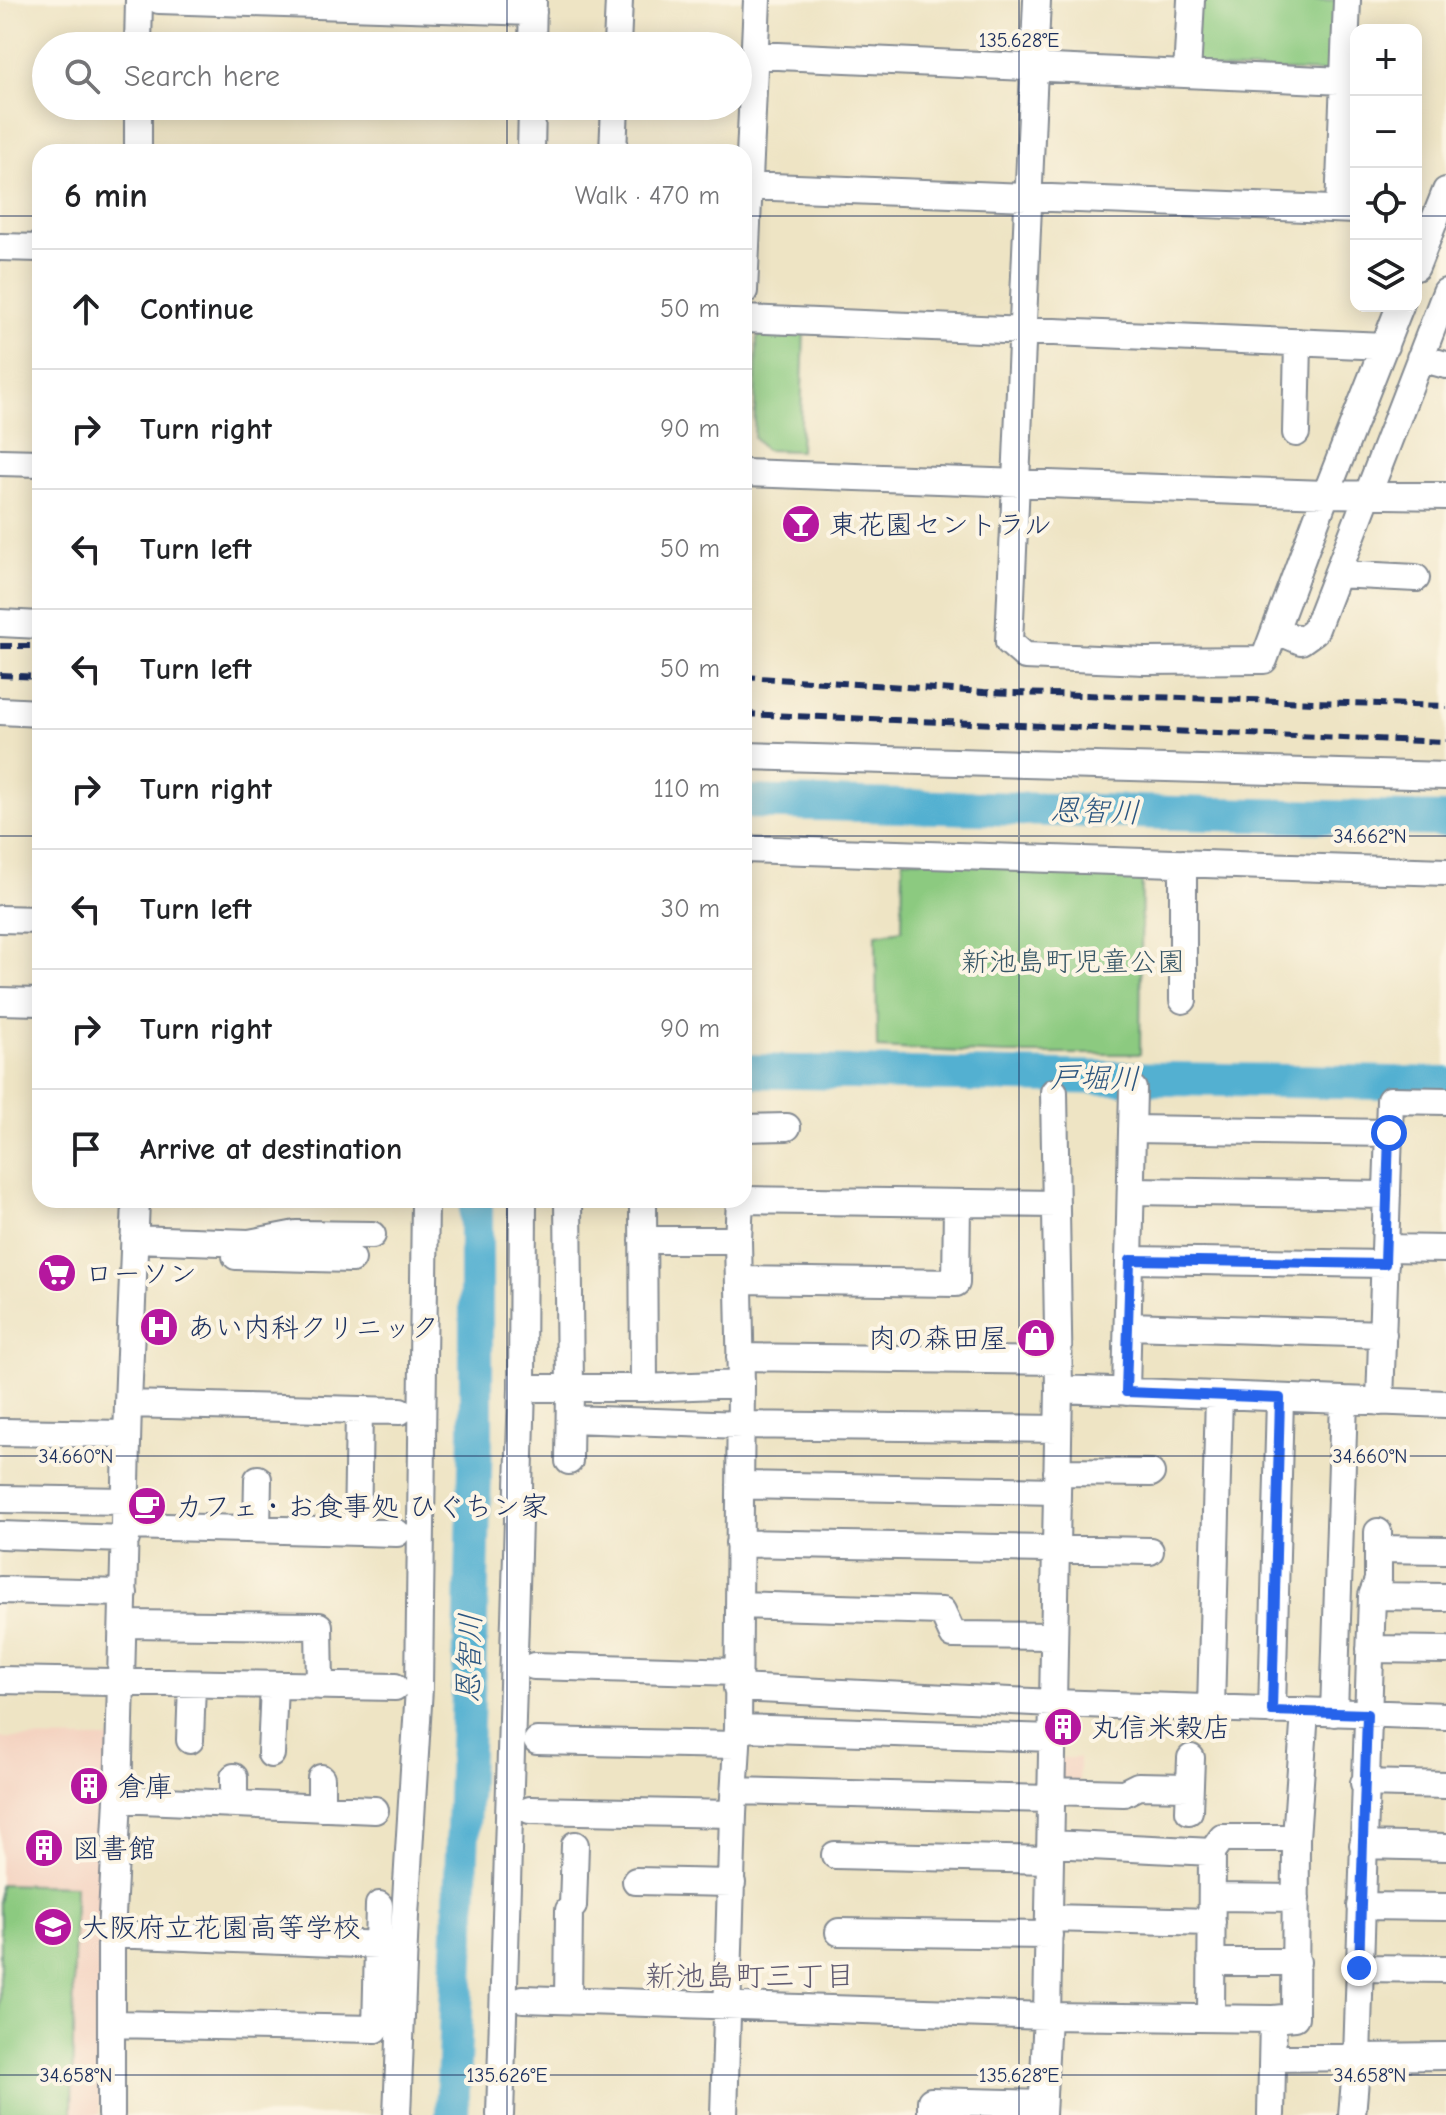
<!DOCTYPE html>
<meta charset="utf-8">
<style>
:root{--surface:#fff;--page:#f6f6f6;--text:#202124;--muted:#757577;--line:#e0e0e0}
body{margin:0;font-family:"Comic Neue","Klee One",sans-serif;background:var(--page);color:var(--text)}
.controls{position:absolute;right:24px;top:24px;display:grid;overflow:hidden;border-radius:16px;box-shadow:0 4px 20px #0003}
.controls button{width:72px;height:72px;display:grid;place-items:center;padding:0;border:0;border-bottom:2px solid var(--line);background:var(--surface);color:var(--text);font:40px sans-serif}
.stop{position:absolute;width:24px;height:24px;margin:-18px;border:6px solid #2563eb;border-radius:50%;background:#fff}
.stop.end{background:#2563eb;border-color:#fff;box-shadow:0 2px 8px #0008}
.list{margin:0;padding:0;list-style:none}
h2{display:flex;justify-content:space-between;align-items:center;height:104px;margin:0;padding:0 32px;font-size:34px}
h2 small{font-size:26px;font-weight:400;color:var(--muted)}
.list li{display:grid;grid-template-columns:52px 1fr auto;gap:24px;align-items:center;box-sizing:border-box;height:120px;padding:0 32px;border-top:2px solid var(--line)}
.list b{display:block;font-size:30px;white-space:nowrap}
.list em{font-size:26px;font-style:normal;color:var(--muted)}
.icon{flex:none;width:44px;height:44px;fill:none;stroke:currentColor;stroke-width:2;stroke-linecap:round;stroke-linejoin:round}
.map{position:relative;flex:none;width:1446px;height:2115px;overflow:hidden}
.search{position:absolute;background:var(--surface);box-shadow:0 4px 20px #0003;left:32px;top:32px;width:720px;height:88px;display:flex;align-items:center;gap:20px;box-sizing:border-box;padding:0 28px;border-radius:44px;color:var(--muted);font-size:30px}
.panel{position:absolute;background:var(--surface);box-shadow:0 4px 20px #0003;left:32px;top:144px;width:720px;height:1064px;border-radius:24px}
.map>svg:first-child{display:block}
.built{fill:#f4d3c1}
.green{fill:#8cca80;stroke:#547c6f;stroke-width:2}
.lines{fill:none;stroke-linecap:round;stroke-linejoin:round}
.river{stroke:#52b0d1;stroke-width:34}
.minor-casing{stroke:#848a91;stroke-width:30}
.minor{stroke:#fff;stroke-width:26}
.rail{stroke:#1b2f5e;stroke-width:6;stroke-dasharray:12 6;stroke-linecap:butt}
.route{stroke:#2563eb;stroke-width:10}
.ticks{fill:none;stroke:#1b2f5e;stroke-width:2;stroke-opacity:0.45}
.labels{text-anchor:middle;stroke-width:8;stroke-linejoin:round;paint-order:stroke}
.poi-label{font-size:28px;fill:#1b2f5e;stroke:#fcf5e5;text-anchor:start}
.park-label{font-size:28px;fill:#375666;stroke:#fcf5e5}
.water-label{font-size:30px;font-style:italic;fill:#2c5680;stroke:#fcf5e5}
.neighbourhood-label{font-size:30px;fill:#605b71;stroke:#fcf5e5}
.ticks-label{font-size:20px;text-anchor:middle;fill:#1b2f5e;stroke:#fcf5e5;stroke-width:8;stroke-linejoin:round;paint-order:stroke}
</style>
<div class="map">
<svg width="1446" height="2115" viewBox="0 0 1446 2115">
<rect width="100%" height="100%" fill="#fcf5e5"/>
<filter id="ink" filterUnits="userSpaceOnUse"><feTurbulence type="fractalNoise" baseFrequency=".0125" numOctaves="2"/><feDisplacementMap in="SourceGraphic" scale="16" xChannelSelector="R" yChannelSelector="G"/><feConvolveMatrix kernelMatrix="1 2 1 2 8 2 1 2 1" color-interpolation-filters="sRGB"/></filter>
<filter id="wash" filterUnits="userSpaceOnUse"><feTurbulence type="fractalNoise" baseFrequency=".006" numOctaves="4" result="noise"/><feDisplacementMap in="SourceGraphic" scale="32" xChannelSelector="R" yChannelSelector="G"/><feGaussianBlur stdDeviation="1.8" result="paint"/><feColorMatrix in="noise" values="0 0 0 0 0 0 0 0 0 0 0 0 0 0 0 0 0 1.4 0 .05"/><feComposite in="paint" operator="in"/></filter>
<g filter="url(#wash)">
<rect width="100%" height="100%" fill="#eee4c4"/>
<path class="built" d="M0 1738 111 1739 100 2115H0Z
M1057 1758H1079V1782L1057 1781Z"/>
<path class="green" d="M1196 0H1339L1338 63 1326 72 1204 69 1194 58Z
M769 329 804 330 800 451 765 450 754 438 757 338Z
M903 859 1142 868 1140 1054H1005L877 1048 876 934 902 930Z
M0 1884 75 1886 72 2115H0Z"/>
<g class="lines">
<path class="river" d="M744 802 1446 820
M744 1071 1446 1084
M452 2115 471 1617 476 1433V1200"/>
</g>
</g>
<g filter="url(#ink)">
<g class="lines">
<defs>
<path id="minor" d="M159 0 533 12
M1037 0 1009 642 1025 656 1145 661 1264 660 1326 494 1400 306
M138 46 139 0
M532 46 533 0
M617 46 619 0
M755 55 1344 81
M1187 74 1191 0
M138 152V106
M531 152 532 106
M613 152 615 106
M744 186 1356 210
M1339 209 1347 0
M0 247 40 248
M1416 267 1446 191
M744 291 757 0
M744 319 1385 346
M1420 358 1446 365
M1296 433 1298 342
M0 462 40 463
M744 473 1326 494 1446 496
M1337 574 1416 578
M0 623 40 625
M1275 630 1301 641 1315 631 1446 292
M0 711 40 713
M744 756 1446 776
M744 849 1446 872
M1183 863V1000
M0 919 40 920
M0 1001 40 1002
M744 1128 787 1127
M1132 1129 1389 1133
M1131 1191 1387 1195
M568 1200 570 1388 569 1461
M643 1200 644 1388
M743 1200 1056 1204
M134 1239 249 1243 296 1234 372 1235
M643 1240H738
M1385 1248 1446 1249
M236 1256 352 1259
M1130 1260 1385 1264
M740 1280 956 1283 957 1203
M1129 1326 1383 1334
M740 1357 1058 1361
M522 1388H644L741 1384
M1059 1389 1446 1404
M1126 1392 1133 1089
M1380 1402 1390 1100 1446 1101
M128 1404 400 1411
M570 1419 741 1425 1058 1429
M0 1432 127 1434
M1057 1472 1151 1473
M740 1485 1057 1491
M0 1499 126 1501
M126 1526 397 1533
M257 1529 258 1479
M357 1531 359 1410
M0 1535 126 1539
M739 1543 1150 1551
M1378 1549 1446 1550
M0 1590 124 1593
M1372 1596 1446 1597
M739 1605 942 1611 953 1635 1054 1636
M123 1624 319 1626 320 1686
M1370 1649 1446 1650
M534 1666 737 1672
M0 1680 395 1687
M737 1688 1053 1703 1446 1716
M1211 1709 1219 1395
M1272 1711 1280 1398
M1334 1713 1344 1400
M738 1728 1053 1738
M190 1740 192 1684
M537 1741 736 1745
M271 1754 274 1685
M321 1778V1808
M1364 1783 1446 1785
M736 1791 1051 1799
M1052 1791 1124 1793 1138 1786 1189 1787
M118 1799 375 1810
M234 1804V1777
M530 1810 733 1814
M1189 1811 1191 1758
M1051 1844 1212 1852 1211 2017
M1363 1845 1446 1847
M1212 1852 1222 1838H1296
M835 1855 1050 1860
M636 1881 732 1883
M1212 1897 1296 1898
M1361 1906 1446 1907
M1049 1918 1212 1922
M839 1932 1049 1935
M111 1934 384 1945
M1211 1962H1297
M1359 1968 1446 1969
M523 1999 1047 2016 1273 2019 1271 2115
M568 2000 569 1910 573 1906 575 1845
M1273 2019 1295 2017 1296 1838 1305 1712
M111 2024 376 2029 379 1905
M1273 2058 1446 2056
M111 2115V1934L118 1799 128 1404 136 1200
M397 2115 405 1916 419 1688 425 1200
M500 2115 522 1388 523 1200
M724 2115 733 1814 738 1728 741 1384 738 1240 740 1200
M931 2115V2101L1042 2104
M1042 2115 1047 2016 1059 1389 1054 1092
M1352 2115 1357 2057 1372 1596 1378 1580V1532"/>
</defs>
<use href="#minor" class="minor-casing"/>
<use href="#minor" class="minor"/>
<path class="rail" d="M0 646H40
M0 675 40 677
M744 677 984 692 1446 706
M744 714 1446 742"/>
</g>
</g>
<g class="lines" filter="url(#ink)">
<path class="route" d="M1359 1968 1367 1714 1272 1711 1280 1398 1126 1392 1130 1260 1385 1264 1389 1133"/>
</g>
<path class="ticks" d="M507 0V46M1019 0V2115M507 106V152M0 216H40M744 216H1356M1416 216H1446M0 836H40M744 836H1446M507 1200V2115M0 1456H1446M0 2075H1446"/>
<defs>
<symbol id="bar-disc" viewBox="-11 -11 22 22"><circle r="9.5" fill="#b5179e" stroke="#fcf5e5"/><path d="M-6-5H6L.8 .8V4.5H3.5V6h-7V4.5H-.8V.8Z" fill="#fff"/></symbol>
<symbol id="supermarket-disc" viewBox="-11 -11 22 22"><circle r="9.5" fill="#b5179e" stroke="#fcf5e5"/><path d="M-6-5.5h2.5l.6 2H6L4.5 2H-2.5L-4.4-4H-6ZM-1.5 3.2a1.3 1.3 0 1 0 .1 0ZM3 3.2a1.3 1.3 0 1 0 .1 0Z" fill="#fff"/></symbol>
<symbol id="hospital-disc" viewBox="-11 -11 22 22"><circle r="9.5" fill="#b5179e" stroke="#fcf5e5"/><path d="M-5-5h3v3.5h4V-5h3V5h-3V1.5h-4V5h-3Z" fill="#fff"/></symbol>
<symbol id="shop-disc" viewBox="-11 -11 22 22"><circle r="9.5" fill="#b5179e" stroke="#fcf5e5"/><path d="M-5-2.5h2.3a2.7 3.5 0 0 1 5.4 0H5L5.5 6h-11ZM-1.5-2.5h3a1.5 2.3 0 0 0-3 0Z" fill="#fff"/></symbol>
<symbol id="cafe-disc" viewBox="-11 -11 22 22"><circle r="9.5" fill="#b5179e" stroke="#fcf5e5"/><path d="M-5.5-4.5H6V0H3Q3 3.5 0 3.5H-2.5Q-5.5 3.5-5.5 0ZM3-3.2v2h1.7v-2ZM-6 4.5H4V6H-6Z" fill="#fff"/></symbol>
<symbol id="building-disc" viewBox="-11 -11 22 22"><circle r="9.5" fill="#b5179e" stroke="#fcf5e5"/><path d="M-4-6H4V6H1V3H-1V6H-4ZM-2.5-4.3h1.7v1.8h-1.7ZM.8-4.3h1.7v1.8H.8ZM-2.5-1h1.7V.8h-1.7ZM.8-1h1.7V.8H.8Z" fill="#fff"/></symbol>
<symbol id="school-disc" viewBox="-11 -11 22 22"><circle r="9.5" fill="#b5179e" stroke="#fcf5e5"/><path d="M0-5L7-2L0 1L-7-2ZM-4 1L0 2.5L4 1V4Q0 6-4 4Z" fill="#fff"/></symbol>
</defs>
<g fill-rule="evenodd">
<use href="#bar-disc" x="779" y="502" width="44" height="44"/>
<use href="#supermarket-disc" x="35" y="1251" width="44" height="44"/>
<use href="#hospital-disc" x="137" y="1305" width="44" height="44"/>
<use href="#shop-disc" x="1014" y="1316" width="44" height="44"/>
<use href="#cafe-disc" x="125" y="1484" width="44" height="44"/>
<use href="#building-disc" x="1041" y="1705" width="44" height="44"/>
<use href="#building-disc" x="67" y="1764" width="44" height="44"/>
<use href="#building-disc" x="22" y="1826" width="44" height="44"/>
<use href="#school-disc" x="31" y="1905" width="44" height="44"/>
</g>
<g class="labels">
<g class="poi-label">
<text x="829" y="534">東花園セントラル</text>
<text x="85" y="1283">ローソン</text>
<text x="187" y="1337">あい内科クリニック</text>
<text x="1008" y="1348" text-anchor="end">肉の森田屋</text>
<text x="175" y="1516">カフェ・お食事処 ひぐちン家</text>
<text x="1091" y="1737">丸信米穀店</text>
<text x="117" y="1796">倉庫</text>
<text x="72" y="1858">図書館</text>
<text x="81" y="1937">大阪府立花園高等学校</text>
</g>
<g class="park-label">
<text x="1073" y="971">新池島町児童公園</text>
</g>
<g class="water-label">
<text transform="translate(1095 811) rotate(2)" y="10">恩智川</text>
<text transform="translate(1095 1078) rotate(1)" y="10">戸堀川</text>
<text transform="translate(469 1658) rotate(-88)" y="10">恩智川</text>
</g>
<g class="neighbourhood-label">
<text x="750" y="1986">新池島町三丁目</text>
</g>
</g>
<g class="ticks-label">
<text x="1019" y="47">135.628°E</text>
<text x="1370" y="843">34.662°N</text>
<text x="76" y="1463">34.660°N</text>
<text x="1370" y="1463">34.660°N</text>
<text x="507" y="2082">135.626°E</text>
<text x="1019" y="2082">135.628°E</text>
<text x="76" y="2082">34.658°N</text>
<text x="1370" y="2082">34.658°N</text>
</g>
</svg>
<div class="controls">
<button>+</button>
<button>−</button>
<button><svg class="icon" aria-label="locate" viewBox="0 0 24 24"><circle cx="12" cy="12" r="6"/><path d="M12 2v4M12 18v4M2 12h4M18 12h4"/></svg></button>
<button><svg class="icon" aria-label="layers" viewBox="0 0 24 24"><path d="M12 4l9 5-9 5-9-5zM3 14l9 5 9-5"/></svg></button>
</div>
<div class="stop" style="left:1389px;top:1133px"></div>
<div class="stop end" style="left:1359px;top:1968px"></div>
<div class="search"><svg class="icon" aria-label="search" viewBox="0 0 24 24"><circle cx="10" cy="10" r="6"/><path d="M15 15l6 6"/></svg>Search here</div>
<section class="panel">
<h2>6 min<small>Walk · 470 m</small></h2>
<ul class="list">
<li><svg class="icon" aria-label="ahead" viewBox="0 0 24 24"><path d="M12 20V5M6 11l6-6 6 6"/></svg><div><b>Continue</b></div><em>50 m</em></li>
<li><svg class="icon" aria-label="right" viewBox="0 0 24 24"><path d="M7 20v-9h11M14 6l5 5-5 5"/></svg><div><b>Turn right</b></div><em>90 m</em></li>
<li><svg class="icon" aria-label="left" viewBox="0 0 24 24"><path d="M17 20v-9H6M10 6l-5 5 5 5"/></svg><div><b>Turn left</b></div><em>50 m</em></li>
<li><svg class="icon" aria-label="left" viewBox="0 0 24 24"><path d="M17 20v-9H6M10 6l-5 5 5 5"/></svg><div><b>Turn left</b></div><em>50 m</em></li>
<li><svg class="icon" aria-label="right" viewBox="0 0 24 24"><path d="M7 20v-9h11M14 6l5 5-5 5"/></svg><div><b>Turn right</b></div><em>110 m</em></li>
<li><svg class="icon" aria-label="left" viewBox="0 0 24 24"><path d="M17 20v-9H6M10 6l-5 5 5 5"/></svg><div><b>Turn left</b></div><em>30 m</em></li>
<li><svg class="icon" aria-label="right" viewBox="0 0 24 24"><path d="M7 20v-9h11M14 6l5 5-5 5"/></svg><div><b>Turn right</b></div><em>90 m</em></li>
<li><svg class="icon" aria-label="arrive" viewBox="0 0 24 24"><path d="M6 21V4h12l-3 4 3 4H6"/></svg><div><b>Arrive at destination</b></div></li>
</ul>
</section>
</div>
